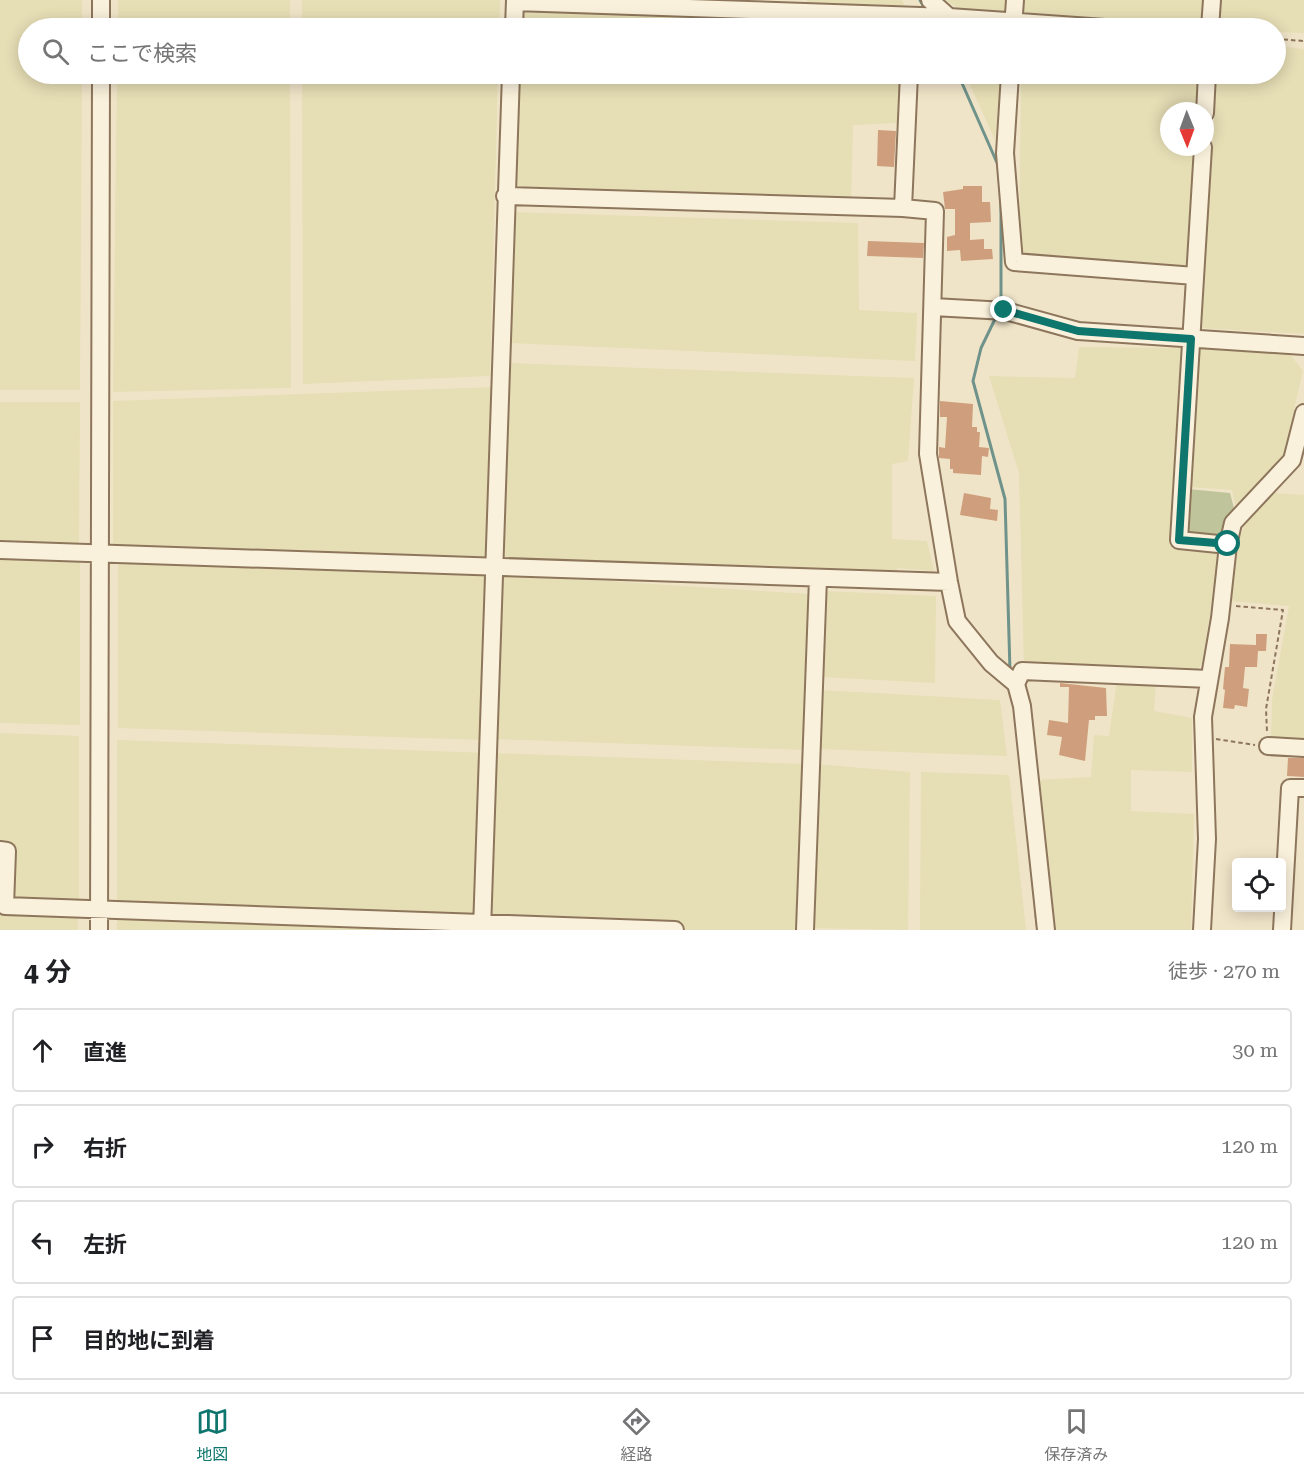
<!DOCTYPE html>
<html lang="ja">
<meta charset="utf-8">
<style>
:root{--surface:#fff;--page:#f2f2f2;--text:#202124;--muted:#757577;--line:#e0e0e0;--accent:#0f766e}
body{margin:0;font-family:"Roboto Serif","Noto Sans JP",serif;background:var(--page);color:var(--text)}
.controls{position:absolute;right:18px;bottom:18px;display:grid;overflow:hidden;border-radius:6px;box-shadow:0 3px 15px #0003}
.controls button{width:54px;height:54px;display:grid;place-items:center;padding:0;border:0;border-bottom:2px solid var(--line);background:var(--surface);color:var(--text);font:30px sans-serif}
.compass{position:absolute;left:1160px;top:102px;width:54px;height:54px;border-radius:50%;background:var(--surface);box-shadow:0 3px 15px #0003;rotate:179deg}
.stop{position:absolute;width:18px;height:18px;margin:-14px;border:4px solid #0f766e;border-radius:50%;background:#fff}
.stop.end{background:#0f766e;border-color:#fff;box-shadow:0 2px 6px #0008}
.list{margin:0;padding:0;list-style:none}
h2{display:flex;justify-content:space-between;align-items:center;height:78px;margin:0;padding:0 24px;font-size:26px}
h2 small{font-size:20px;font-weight:400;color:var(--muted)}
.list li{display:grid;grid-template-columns:39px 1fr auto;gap:18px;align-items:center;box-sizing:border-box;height:84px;margin:0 12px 12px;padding:0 12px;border:2px solid var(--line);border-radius:6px}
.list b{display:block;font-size:22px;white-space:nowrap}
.list em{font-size:20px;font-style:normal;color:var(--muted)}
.icon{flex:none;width:33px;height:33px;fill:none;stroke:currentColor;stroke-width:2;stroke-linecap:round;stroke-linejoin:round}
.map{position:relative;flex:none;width:1304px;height:930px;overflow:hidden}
.search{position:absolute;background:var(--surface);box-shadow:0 3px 15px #0003;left:18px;right:18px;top:18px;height:66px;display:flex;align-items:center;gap:15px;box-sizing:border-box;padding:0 21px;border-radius:33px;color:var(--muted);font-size:22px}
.sheet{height:462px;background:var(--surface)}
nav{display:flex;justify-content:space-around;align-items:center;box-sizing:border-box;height:84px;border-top:2px solid var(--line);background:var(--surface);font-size:16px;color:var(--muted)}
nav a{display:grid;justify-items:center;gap:3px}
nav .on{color:var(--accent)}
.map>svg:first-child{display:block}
.farmland{fill:#e6deb5}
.cemetery{fill:#bfc49a}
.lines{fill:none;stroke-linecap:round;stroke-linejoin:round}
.stream{stroke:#6f938a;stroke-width:3}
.building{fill:#cf9f7d}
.minor-casing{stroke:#8d765c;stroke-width:20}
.path{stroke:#8d765c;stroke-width:2;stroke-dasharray:4.5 3;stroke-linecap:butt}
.minor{stroke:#faf1dc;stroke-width:16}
.route{stroke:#0f766e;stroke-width:8}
</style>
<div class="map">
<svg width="1304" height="930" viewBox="0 0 1304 930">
<rect width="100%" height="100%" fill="#f0e4c8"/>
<path class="farmland" d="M0 0H82V28H28V74H82L80 390H0Z
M118 0H290V28H118Z
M302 0H500L499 28H302Z
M807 0H902L906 8 807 3Z
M945 0H1009V10L1001 17 966 13Z
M1019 0H1204L1202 25 1178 26 1025 16 1019 11Z
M1216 0H1304V33L1276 32V28H1224L1215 20Z
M520 11 903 21V28H519Z
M1276 46 1304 49V334L1201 328 1217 74H1276Z
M117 74H290L291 388 113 392Z
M302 74H498L490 376 303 384Z
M517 74H900L898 123 853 125 851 202 511 195Z
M965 74H1001L995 140Z
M1021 74H1199L1197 111H1169V147H1194L1186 269 1019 256Z
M511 212 858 223 859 310 917 313 915 361 509 343Z
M1079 347 1183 348 1172 548 1220 552 1202 663 1196 672 1024 665 1019 473 989 376 1075 378Z
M1197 348 1289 353 1303 371 1282 461 1236 507 1232 490 1188 487Z
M508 363 914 378 908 461 892 464V539L927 541 934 571 897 568 896 574 502 558Z
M494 387 488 560 113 547V401Z
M0 402H80L79 547 0 544Z
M1274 493 1304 495V741L1271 740 1272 700 1289 606 1230 601 1234 553 1247 519Z
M0 556 80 559V725L0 723Z
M118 561 489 573 485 740 118 728Z
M499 574 808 594 806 750 495 739Z
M824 591 936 596 935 683 821 677Z
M1117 681 1156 683 1154 711 1192 718V772L1131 770V811L1194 814 1191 930H1053L1037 780 1091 777 1094 735 1109 736Z
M820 690 1000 700 1007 756 818 749Z
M0 733 79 736V904L12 902 0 844Z
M117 740 807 764 801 930H117Z
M815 764 910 772 908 930 811 928Z
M921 772 1009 775 1026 930H920Z
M0 915 78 918V930H0Z"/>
<path class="cemetery" d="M1188 489 1230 493 1234 508 1219 538 1186 536Z"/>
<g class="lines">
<path class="stream" d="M920 0 925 9
M958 74 998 165
M1001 201V306
M996 317 981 348 973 381 1005 499 1010 671
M1036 915 1038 930"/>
</g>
<path class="building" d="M878 130 896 131 894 167 877 166Z
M963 186H982V202H990L991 222 970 223V240L984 239V249H992L993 259 961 261 960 250 947 251V237L955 235V209H945L943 192 963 189Z
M868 241 924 243 923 258 867 256Z
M940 401 973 404 972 427H977V432H980L979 447 989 448 988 457 982 456 981 475 953 473V469H950V459L939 458V447L945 448 947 417H940Z
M964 493 991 498 990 509 998 510 997 521 960 515Z
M1256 634H1267L1266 651H1258L1257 667H1245L1243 688 1249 689 1247 707 1235 705 1234 709 1223 708 1225 690 1223 689 1225 667H1229L1230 644 1256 645Z
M1060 683 1106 688 1107 716H1095V720H1089L1085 761 1059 755 1062 737 1047 735 1049 720 1068 723 1069 687H1060Z
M1288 758H1304V777L1287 776Z"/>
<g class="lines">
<defs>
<path id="minor" d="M930 0 949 17
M515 2 949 17 1105 28
M101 28V0
M514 28 515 0
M1013 28 1015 0
M1210 28 1212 0
M1010 74 1005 153 1014 262 1195 276
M1205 113 1207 74
M1203 147 1179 540 1228 545
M505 196 903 208 935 211 928 454 949 582 957 621 991 663 1016 684 1022 706 1046 930
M903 208 909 74
M933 307 1006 311 1078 331 1304 346
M0 550 949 582
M1016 684 1022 671 1209 679
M1268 746 1304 748
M0 850 7 851 5 906 675 930
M99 930 101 74
M482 930 511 74
M805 930 818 578
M1202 930 1207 839 1203 717 1220 618 1228 545 1233 523 1292 460 1304 413
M1282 930 1290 788H1304"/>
</defs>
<use href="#minor" class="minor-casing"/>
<path class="path" d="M1276 39 1304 41
M1236 606 1283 610 1266 709 1267 732
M1216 739 1255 745"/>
<use href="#minor" class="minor"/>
</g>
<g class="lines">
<path class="route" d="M1004 310 1078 331 1191 339 1179 540 1228 544"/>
</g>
</svg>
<div class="controls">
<button><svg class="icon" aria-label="locate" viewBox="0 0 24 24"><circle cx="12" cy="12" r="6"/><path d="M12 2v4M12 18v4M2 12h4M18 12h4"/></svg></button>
</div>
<svg class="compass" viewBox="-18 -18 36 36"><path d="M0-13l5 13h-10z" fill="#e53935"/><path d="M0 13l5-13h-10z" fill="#757577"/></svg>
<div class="stop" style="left:1228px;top:544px"></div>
<div class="stop end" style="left:1004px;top:310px"></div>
<div class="search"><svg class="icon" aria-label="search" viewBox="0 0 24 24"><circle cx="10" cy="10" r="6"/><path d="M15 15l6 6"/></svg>ここで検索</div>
</div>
<section class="sheet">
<h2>4 分<small>徒歩 · 270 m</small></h2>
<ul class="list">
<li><svg class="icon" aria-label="ahead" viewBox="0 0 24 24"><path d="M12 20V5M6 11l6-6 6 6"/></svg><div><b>直進</b></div><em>30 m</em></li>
<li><svg class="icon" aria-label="right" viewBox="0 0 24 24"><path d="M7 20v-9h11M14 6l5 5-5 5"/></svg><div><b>右折</b></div><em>120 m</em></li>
<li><svg class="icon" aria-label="left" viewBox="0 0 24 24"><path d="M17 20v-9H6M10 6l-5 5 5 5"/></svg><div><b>左折</b></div><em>120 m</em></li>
<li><svg class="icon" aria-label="arrive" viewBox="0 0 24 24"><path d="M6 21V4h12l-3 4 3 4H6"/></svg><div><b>目的地に到着</b></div></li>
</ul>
</section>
<nav>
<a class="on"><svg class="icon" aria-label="map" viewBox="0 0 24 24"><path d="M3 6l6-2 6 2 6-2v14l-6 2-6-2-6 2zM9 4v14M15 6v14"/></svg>地図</a>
<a><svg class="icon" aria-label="directions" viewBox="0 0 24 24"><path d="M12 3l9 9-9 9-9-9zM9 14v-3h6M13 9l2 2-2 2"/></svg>経路</a>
<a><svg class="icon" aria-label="saved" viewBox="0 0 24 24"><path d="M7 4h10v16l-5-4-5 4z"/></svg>保存済み</a>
</nav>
